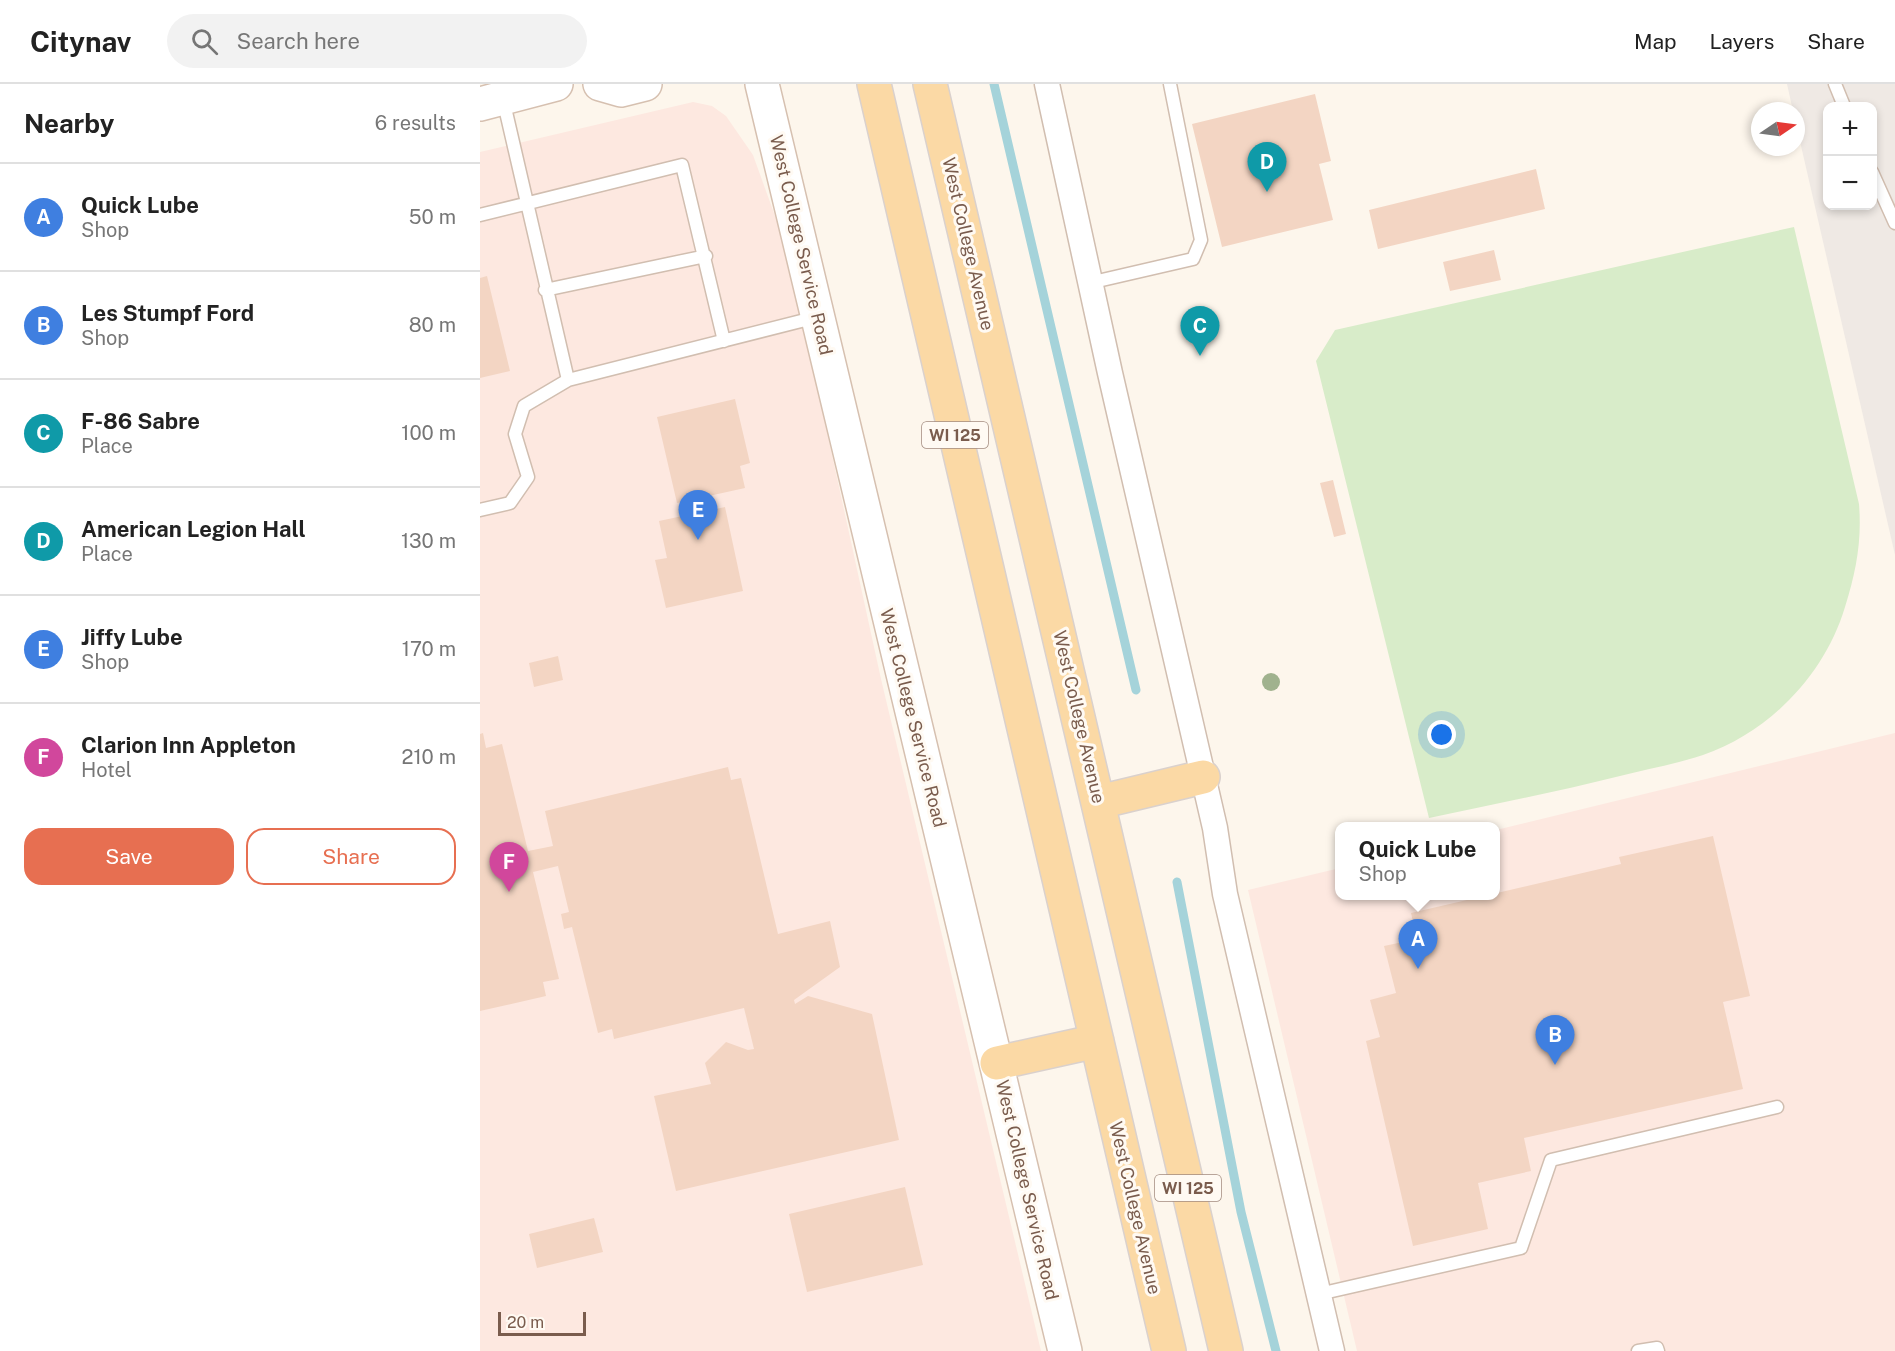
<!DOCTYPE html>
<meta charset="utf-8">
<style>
:root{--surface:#fff;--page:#f2f2f2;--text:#222;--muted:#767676;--line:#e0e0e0;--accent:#e76f51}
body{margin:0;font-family:"Public Sans",sans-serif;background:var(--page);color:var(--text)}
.controls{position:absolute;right:18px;top:18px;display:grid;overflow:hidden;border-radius:12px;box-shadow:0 3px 9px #0003}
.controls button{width:54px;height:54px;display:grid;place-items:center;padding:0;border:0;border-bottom:2px solid var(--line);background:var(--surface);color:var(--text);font:30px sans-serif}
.compass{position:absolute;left:1271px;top:18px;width:54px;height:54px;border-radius:50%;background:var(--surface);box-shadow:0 3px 9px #0003;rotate:77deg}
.scale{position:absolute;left:18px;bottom:15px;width:88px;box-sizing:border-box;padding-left:6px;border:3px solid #7a5c4d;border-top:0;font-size:16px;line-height:21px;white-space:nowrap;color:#7a5c4d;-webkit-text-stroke:4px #fffaf3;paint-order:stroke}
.you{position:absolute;left:962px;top:651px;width:21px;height:21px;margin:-15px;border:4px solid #fff;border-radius:50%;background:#1a73e8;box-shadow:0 0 0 9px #1a73e833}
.badge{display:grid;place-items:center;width:39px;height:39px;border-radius:50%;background:var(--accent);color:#fff;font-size:20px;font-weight:700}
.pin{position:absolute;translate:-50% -50px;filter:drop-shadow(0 2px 3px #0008)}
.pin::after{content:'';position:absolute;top:32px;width:21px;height:18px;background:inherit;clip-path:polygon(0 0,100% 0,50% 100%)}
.popup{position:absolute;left:855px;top:738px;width:165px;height:78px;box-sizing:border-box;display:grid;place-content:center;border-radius:12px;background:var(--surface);filter:drop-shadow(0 2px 4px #0005);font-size:20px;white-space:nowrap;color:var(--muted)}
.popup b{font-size:22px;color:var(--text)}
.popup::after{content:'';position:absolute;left:50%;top:100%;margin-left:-12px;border:12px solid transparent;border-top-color:var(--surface)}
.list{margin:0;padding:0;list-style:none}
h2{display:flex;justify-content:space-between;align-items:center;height:78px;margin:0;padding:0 24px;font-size:26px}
h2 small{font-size:20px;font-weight:400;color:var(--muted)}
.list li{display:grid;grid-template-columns:39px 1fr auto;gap:18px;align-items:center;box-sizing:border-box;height:108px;padding:0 24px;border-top:2px solid var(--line)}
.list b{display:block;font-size:22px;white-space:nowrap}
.list p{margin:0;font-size:20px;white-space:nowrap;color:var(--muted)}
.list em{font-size:20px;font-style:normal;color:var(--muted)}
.actions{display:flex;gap:12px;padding:18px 24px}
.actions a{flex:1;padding:14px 0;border:2px solid var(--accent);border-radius:18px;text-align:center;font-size:21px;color:var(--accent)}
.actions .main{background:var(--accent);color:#fff}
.icon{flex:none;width:33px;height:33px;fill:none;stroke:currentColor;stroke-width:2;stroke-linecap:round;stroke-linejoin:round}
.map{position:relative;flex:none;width:1415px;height:1267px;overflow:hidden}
header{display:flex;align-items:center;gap:36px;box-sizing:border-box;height:84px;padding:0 30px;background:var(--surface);border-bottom:2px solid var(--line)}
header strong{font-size:28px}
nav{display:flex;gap:33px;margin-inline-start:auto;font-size:21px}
.search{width:420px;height:54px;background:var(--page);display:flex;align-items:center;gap:15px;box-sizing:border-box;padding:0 21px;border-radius:33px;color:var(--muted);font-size:22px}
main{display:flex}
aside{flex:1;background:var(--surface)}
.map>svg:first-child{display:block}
.commercial{fill:#fde8e0}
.industrial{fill:#efe9e4;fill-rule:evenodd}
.green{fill:#d8ecc9}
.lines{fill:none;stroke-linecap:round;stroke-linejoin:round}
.stream{stroke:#a5d3da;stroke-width:9}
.building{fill:#f3d5c3}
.lane-casing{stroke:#d1beb0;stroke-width:15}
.street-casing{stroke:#d1beb0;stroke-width:27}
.secondary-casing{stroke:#d6c0b0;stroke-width:36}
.primary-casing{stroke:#dad1cd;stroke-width:36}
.lane{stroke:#fff;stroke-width:12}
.street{stroke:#fff;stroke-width:24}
.secondary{stroke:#fff;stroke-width:33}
.primary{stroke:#fbd9a5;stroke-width:33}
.tree{fill:#a0b28e}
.labels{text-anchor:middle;stroke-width:6;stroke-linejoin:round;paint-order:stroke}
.shield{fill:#fffaf3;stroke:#a28b7f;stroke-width:1.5}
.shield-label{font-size:16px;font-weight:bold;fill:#7a5c4d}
.street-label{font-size:18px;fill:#7a5c4d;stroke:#fffaf3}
</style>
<header>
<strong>Citynav</strong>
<div class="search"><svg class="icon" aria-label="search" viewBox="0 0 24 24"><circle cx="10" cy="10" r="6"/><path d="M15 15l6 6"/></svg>Search here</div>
<nav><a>Map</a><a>Layers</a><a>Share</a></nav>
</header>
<main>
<aside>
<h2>Nearby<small>6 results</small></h2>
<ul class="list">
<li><span class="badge" style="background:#3f7fe0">A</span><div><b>Quick Lube</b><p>Shop</p></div><em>50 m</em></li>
<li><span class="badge" style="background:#3f7fe0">B</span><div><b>Les Stumpf Ford</b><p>Shop</p></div><em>80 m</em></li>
<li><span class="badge" style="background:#0f9aa8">C</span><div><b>F-86 Sabre</b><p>Place</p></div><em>100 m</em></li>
<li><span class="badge" style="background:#0f9aa8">D</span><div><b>American Legion Hall</b><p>Place</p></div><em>130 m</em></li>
<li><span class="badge" style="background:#3f7fe0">E</span><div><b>Jiffy Lube</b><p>Shop</p></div><em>170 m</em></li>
<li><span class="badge" style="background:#d1479c">F</span><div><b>Clarion Inn Appleton</b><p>Hotel</p></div><em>210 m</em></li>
</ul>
<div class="actions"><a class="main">Save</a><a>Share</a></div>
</aside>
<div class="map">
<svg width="1415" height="1267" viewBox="0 0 1415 1267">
<rect width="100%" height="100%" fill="#fdf6ec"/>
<path class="commercial" d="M213 18 232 22 246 32 273 71 307 165 401 595 561 1267H0V68Z
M1415 649V1267H877L768 806 860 784V812H1016V746Z"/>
<path class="industrial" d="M1307 0H1415V471L1316 40V27H1313ZM1348 22H1392V122H1348Z"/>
<path class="green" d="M1314 143 1379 420C1382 457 1376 488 1365 523 1345 590 1290 648 1223 671 1196 680 1167 685 1140 692 1077 708 1013 720 949 734L836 277 855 246Z"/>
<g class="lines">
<path class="stream" d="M514 0 656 606
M697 798 761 1128 796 1267"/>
</g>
<path class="building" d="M835 10 851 77 839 80 853 136 742 163 712 40Z
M1056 85 1065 125 898 165 889 126Z
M1014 166 1021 196 970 207 963 178Z
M7 192 30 287 0 294V194Z
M255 315 270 379 260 382 265 404 197 419 177 333Z
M853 396 866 450 854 453 840 399Z
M245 423 263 507 186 524 175 476 187 474 179 437Z
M78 572 83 596 54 603 49 579Z
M3 649 6 664 22 660 48 767 73 762 65 727 248 683 251 696 261 694 298 850 350 837 360 883 314 916 315 920 328 912 392 930 419 1056 196 1107 174 1012 231 1000 225 979 246 958 268 966 274 965 264 924 134 955 132 945 118 949 92 843 84 845 81 830 89 828 78 782 53 788 79 895 63 898 66 912 0 927V650Z
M1233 752 1270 912 1243 918 1263 1005 1044 1054 1051 1087 998 1099 1008 1145 933 1162 886 957 900 953 890 916 916 909 904 862 937 855 931 829 1141 780 1139 773Z
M425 1103 443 1181 327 1208 309 1130Z
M114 1134 123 1168 57 1184 49 1150Z"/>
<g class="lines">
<defs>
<path id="lane" d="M1355 0 1364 22
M1392 88 1415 139
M0 131 202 81 244 257
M609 199 713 175 721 156 690 0
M65 206 226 172
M88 296 337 233
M0 426 30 419 48 393 35 350 44 322 88 296 23 15
M839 1210 1041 1164 1071 1076 1297 1023
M1158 1267 1177 1264 1178 1267"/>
<path id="street" d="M567 0 630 289 735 744 745 810 852 1267"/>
<path id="secondary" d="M120 0 141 6 165 0
M282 0 585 1267
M0 20 76 0"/>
<path id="primary" d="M394 0 689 1267
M450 0 746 1267
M619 718 723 693
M517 979 617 957"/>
</defs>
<use href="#lane" class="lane-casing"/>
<use href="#street" class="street-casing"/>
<use href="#secondary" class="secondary-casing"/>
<use href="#primary" class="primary-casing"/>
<use href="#lane" class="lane"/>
<use href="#street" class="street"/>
<use href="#secondary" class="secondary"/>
<use href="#primary" class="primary"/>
</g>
<circle class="tree" cx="791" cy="598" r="9"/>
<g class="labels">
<g class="shield">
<rect x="442" y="338" width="66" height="26" rx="4.5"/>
<rect x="675" y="1091" width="66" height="26" rx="4.5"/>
</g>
<g class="shield-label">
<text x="475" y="357">WI 125</text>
<text x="708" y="1110">WI 125</text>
</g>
<g class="street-label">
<text transform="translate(488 160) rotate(77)" y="6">West College Avenue</text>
<text transform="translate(321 161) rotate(77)" y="6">West College Service Road</text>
<text transform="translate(599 633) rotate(77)" y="6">West College Avenue</text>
<text transform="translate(433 634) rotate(76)" y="6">West College Service Road</text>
<text transform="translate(547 1106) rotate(77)" y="6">West College Service Road</text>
<text transform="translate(655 1124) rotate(77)" y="6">West College Avenue</text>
</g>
</g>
</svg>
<div class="controls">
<button>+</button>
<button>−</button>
</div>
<svg class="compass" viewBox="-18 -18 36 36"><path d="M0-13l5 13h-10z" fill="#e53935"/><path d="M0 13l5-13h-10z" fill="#767676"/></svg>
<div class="scale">20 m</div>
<div class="you"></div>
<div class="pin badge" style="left:938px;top:885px;background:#3f7fe0">A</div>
<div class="popup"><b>Quick Lube</b>Shop</div>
<div class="pin badge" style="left:1075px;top:981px;background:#3f7fe0">B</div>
<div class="pin badge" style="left:720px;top:272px;background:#0f9aa8">C</div>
<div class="pin badge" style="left:787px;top:108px;background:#0f9aa8">D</div>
<div class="pin badge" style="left:218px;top:456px;background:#3f7fe0">E</div>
<div class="pin badge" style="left:29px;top:808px;background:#d1479c">F</div>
</div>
</main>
